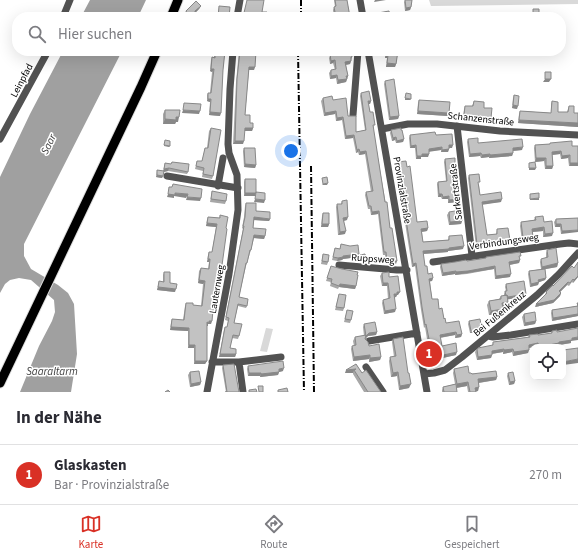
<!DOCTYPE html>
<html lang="de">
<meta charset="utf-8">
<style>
:root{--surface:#fff;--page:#f7f7f7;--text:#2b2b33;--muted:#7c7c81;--line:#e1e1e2;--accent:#d93025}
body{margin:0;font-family:"Source Sans 3",sans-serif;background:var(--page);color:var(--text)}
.controls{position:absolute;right:12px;bottom:12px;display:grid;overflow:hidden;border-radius:8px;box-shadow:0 4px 16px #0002}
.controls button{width:36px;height:36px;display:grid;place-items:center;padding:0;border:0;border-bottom:1px solid var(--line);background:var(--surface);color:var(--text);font:20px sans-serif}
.you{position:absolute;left:291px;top:151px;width:14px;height:14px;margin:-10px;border:3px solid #fff;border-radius:50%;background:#1a73e8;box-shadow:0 0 0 6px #1a73e833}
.badge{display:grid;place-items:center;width:26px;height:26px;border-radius:50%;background:var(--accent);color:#fff;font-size:13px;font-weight:700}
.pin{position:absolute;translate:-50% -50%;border:2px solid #fff;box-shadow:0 1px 4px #0006}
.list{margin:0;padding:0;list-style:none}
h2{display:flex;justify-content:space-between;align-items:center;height:52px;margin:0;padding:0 16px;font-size:17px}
h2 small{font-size:13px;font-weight:400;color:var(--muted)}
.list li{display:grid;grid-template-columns:26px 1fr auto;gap:12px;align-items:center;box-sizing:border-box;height:60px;padding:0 16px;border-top:1px solid var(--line)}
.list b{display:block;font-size:15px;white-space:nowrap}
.list p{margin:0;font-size:13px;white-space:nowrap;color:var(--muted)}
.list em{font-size:13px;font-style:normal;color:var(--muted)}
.icon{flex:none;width:22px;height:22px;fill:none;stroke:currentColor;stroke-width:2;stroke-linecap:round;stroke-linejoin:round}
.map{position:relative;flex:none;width:578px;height:392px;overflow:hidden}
.search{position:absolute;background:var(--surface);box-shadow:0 4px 16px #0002;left:12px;right:12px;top:12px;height:44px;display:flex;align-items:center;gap:10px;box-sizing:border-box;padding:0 14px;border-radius:16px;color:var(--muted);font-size:15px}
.sheet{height:112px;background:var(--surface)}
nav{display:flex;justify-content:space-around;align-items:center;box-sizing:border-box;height:56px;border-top:1px solid var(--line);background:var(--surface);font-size:11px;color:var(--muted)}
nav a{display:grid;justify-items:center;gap:2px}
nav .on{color:var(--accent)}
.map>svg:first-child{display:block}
.green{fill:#d9d9d9}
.water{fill:#a0a0a0}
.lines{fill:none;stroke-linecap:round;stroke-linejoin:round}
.major-casing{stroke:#dbdbdb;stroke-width:11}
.minor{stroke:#525252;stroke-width:7}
.major{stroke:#000;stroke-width:9}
.rail{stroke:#000;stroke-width:2;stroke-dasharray:6 2 1 2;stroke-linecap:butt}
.wall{fill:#a7a7a7}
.shaded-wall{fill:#888}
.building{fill:#c2c2c2;stroke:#888}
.labels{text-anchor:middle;stroke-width:3;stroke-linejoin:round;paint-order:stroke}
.street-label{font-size:10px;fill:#000;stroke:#fff}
.water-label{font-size:11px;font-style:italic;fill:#414141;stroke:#fff}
</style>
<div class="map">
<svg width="578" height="392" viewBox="0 0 578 392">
<rect width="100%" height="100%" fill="#fff"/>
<path class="green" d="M429 0H578V4L431 6Z
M266 328 273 329 267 352 260 351Z"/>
<path class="water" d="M90 0H146L138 17H81Z
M63 51H122L24 244V256L31 269 58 285 68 293 74 304 77 354 71 392H20L39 346 52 321 55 312 54 300 31 280 19 278 10 280 5 284 0 293V177L30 114Z"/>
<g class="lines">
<defs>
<path id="major" d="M171 17 178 0
M0 383 141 87 157 51"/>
</defs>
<use href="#major" class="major-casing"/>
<path class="minor" d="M360 0 363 17
M63 17 70 0
M237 17 240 0
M368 51 427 392
M353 115 358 51
M457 126 472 256
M382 129 408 124H437L500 131 578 135
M0 139 48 51
M167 176 238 188
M218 186 223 158
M433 262 560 244 569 243 578 244
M339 265 397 270H407
M488 336 493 337 511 335 578 324
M369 341 417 333
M212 362H239L281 357
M239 362 243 392
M366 367 383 392
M424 374 434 373 445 370 462 357 537 295 559 274 578 253
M207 392 229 274 238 210 237 175 229 153 228 144 230 89 233 51"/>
<use href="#major" class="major"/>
<path class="rail" d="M301 0V17
M298 51 304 392
M311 166 314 392"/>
</g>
<path class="wall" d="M334 0H347L350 17H334L333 10 334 7H335Z
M405 0H412L411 7 410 10 405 11 404 2Z
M201 6 199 9 195 13 194 17H186L185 14 186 11Z
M214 51H225L223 70 220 116 209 115 210 102 207 101V95L208 93H210L212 72 210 71 211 60 212 57 214 58Z
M239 51H266L265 55 256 54 254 70H249L245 115 253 128 252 131H244L243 144H233L236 82Z
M330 51H339V53L352 57 350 64 346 65 348 76 346 82 337 84 336 78 330 79 329 73 331 70H335L333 63 330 64 329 58 331 54Z
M385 51H398L396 64 395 67H386L387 58H385Z
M385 81 399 116 398 119 389 120 384 84Z
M361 93 371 101 370 104H368L374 128H373L396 264H386L385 255H383L378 214 371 215 370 209H368L365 195 366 192H371L365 154 359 155 358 152 356 153 353 138 345 139 342 120 336 121 335 114 324 116 321 101 323 98 333 100 348 116 356 132 365 130 360 96Z
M514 95 517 109 512 108 513 98Z
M419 100 448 116 417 114 418 103Z
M474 101 484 108 490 121 481 122V119L463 118 464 109 465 106H472Z
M552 101 558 112H567L569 106 574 113H578V127L518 123 519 114 520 111 551 113V104Z
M165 110 178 122H176L175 124H163V114Z
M211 128 213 176 212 179 202 177 203 171 195 169 197 161H202L205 148H207L209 131Z
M391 130 404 139 403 142 396 143 395 140 392 141 390 133Z
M410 135H436L452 148H449L448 152H441V150L429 151 428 157H421V159H416L415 148H410L409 138Z
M468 139 478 143 522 150 513 151V153L512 156 489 158V157L481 158 480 156 469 157 467 142Z
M550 143 572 146H578L569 166 568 158 561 159 560 154 552 155 553 166 552 169H545L544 161 535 162 534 148 535 145 550 144Z
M244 148 256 165 255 168 244 167 243 151Z
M445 159 454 169H453L454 181 458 202 448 203V199H442L441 197H438L437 184 438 182 446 181 444 162Z
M172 162 188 172 187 174 168 171 164 172 162 178 156 177 157 170 163 171 165 163 171 164Z
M397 162 417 222 428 228 427 231 422 232 423 242 448 240 449 236 463 249 448 251V252L423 254 425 266 428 274 433 278 432 281H430L432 299 439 309 446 323 462 334 461 337 455 338V335L440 338 442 346 456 355 438 359 437 356 429 358 427 348 428 345 425 327 424 328 421 310 415 266 412 267 396 166Z
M469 175 479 185 480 195 501 202 482 204 487 235 496 234 497 229 509 243 501 244 500 246 491 247V246L476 247 468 178Z
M245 179 255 196H244V182Z
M212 191 226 201 225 204 210 202Z
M342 201 347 220 344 221 345 234 338 235 336 207 337 204H341Z
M246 203 256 211 270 219 269 221 254 220 253 228 265 236 264 239 254 238 251 250 250 253 247 263 246 266 239 297 247 306 246 308 238 306 234 323 239 336 238 339 232 338 230 348 236 354 235 357H219L224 330 225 327H227L228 321 225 320 243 229 242 228 244 217 245 206Z
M449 212 462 221 461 224 449 225 447 215Z
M323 213 329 224 328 227H321L322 216Z
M220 215 217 290H216L211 324H208V326H207V361L205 364H194V348H188V331L170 330 171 323 172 319 183 320 185 306 186 303 193 305 201 306 203 284 198 283 199 271 201 268 208 269 209 262H207L208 255 209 252H212L216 227 206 226 207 220 208 217 219 218Z
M535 217 544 222 552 236 543 237V231L533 232 532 240 522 241 520 226 521 222 534 220Z
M578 218 561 234 560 227H555L554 222 556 219Z
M341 244 359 254 358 257 343 259 342 260 337 261 332 260 335 248 340 249Z
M547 250 558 263 557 267 545 269 546 278 545 280 539 282 538 285 530 287 528 274 529 271 541 269 540 262 541 259 546 258V253Z
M323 254 328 262 327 265 321 264Z
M486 257 520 259 519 263 510 265V277L495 279 494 269 467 274 455 275V274L442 276 440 267 441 264 486 258Z
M331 266 356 286 355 289 339 287 338 289 330 286 331 282 326 281Z
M574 268 578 277 573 283 572 282 569 286 567 285 560 292 561 293 560 296 553 303 535 307 545 295 546 292Z
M164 272 170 283 175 292 157 290 159 281 163 282V275Z
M382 273 389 277 398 295H397L396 297H394L395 312 384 314 382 303 383 300 388 299 387 286H382L380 276Z
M506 284 526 294 525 296 508 299 507 307H503V309L501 313 489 315 487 305 489 301 499 299 501 296H504V294L505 291H506L505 287Z
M339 294 344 308 343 311 335 310Z
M577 303H578V316L552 321 551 313 552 310 577 306Z
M347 310 351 320 350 323 344 322Z
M524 314 536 321 535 324 524 326 522 317Z
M469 321 481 332 470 333 468 324Z
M364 324 377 332 376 335 368 336 366 338 369 346 381 357 380 360 369 362V359L353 361 351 349 352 346H354L353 341 355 337 364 336 363 327Z
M552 331 557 332 571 341V343L559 345 558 347H537V346L529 348 528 353 513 356 512 352 503 354V352L492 354 491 358 477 360 475 352 477 349 492 346 493 342 528 337 529 335H538L551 333Z
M393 339 409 388 399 390 397 376 391 377 389 361 390 357H394L392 342Z
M356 364 362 373 381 392H364L353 374V373H345Z
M223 365 239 392H226L222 368Z
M248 366 283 371 279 372 278 375 260 377V376H248L247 369Z
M454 369 469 373 497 377 496 380 479 383 478 391H476V392H468L467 386 457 388V392H442V390L443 387 455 384 453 373Z
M190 372 201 382 200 385 190 387 188 375Z
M508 373 515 381 514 384 509 385 507 376Z"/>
<path class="shaded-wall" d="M375 0H386L374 2Z
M201 6 199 9 194 14 195 11Z
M411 7 410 10 405 11 406 8Z
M533 14 539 15V16H533Z
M195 15 194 17H188V16Z
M256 51 266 52 265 55 255 54Z
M386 55H388L387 58H385Z
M335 60 333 63 330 64 331 61Z
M351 61 350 64 344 65 345 62Z
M387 63 396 64 395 67H386Z
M249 67H255L254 70H248Z
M211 69H214L212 72 210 71Z
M337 75 336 78 330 79 331 76Z
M346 76H348L346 82 337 84 338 80Z
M545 79H551L549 82H543Z
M405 98 411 99 410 100H405Z
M208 99H211L210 102 207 101Z
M368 101H371L370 104H366Z
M513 105 518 106 517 109 512 108Z
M183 110 200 111 199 114 182 113Z
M336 111 335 114 324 116 325 113Z
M418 111 449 113 448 116 417 114Z
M210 112 221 113 220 116 209 115Z
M464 115 482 116 481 119 463 118Z
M399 116 398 119 389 120 390 117Z
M176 117H179L178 122H176L175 124H163L165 119Z
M343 117 342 120 336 121 337 118Z
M491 118 490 121 481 122 482 119Z
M519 120 578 123V127L518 123Z
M245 128H253L252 131H244Z
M354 135 353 138 345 139 346 136Z
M396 137 395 140 392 141 393 138Z
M404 139 403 142 396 143 397 141Z
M235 141H244L243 144H233Z
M164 145 170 146 169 147 164 146Z
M416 145 415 148H410L411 146Z
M449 145H453L452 148H448Z
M442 147 441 150 428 152 429 149Z
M523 147 522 150 512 151 513 148Z
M359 149 358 152 356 153 357 150Z
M449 149 448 152H441L442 150Z
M366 151 365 154 359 155 360 152Z
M561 151 560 154 551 155 552 152Z
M481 153 480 156 469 157 470 154Z
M513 153 512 156 489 158 490 155Z
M422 154H429L428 157H421V159H416L417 156Z
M490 154 489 157 481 158 482 155Z
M570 155 568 158 561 159 562 156Z
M536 158H546L544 161 535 162Z
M570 163H578V166H569Z
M245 164 256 165 255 168 244 167Z
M546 166H553L552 169H545Z
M169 168 168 171 163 172 164 169Z
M529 168H536L535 170H529Z
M157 175 163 176 162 178 156 177Z
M328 183 327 185H322L323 184Z
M175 193 188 194 186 198 174 196V198L167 197 168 194Z
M245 193H256L255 196H244Z
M439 194H442L441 197H438Z
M449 196 448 199H442L443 197Z
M187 197 201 198 200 201 186 200Z
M539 198V200H530V199Z
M255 199 265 200 264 203 254 202Z
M459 199 458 202 448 203 449 200Z
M502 199 501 202 481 205 482 202Z
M379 211 378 214 371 215 372 212Z
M254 217 270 219 269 221 253 220Z
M348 217 347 220 342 221 343 218Z
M462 221 461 224 449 225 450 222Z
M207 223 217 224 216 227 206 226Z
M322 224H329L328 227H321Z
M556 224H561L560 227H555Z
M544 227 543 231 531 232 532 229Z
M428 228 427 231 420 232 421 229Z
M578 230V232L561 234 562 231Z
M346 231 345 234 338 235 340 232Z
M553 233 552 236 543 237 545 234Z
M254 235 265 236 264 239 253 238Z
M533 237 532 240 522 241 523 238Z
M510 240 509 243 501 244 500 246 491 247 492 244 501 241Z
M492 243 491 246 476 247 477 244Z
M464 246 463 249 448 251V252L422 254 423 251Z
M359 254 358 257 343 259 342 260 337 261 338 258 343 256Z
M208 259H210L209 262H207Z
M361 260H366V261L360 262Z
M520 260 519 263 508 265 509 262Z
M387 261H397L396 264H386Z
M416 263 415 266 412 267 413 264Z
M558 263 557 267 541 270 542 267Z
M495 266 494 269 455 275 456 272Z
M456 271 455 274 442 276 443 273Z
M511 274 510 277 495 279 496 276Z
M578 276V277L573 283 574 280Z
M433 278 432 281 428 282 429 279Z
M546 278 545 280 537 283 538 280Z
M199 280 205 281 203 284 198 283Z
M539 282 538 285 530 287 531 284Z
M568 282 567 285 558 294 559 291Z
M383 283H388L387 286H382Z
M340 284 356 286 355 289 339 287Z
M216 286 219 287 217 290 215 289Z
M158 287 176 289 175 292 157 290Z
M397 292H400L398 295H397L396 297 393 298 394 294Z
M561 293 560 296 553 303 535 307 536 304Z
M526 294 525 296 505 300 506 297Z
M508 302 507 307 500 308 502 303Z
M396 309 395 312 384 314 385 311Z
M503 309 501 313 489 315 491 311Z
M578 314V316L552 321 553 318Z
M209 321H212L211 324H208V326H205L207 322Z
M536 321 535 324 524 326 525 323Z
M171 327 189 328 188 331 170 330Z
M482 329 481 332 470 333 471 331Z
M377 332 376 335 368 336 365 339 366 336 369 333Z
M456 332 455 335 438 338 440 335Z
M462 334 461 337 455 338 457 335Z
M578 337V340L571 341V343L559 345 558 347H548L549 345 572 338Z
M538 343 537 346 528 348 529 345Z
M189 345H195L194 348H188Z
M504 349 503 352 490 354 492 351Z
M513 349 512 352 503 354 504 350Z
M529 350 528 353 513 356 514 352Z
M457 352 456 355 438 359 439 356Z
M438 353 437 356 429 358 430 355Z
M220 354H236L235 357H219Z
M370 355 369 359 353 361 354 357Z
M492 355 491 358 477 360 478 357Z
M381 357 380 360 369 362 370 358Z
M578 359V363L563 365V362Z
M195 361H207L205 364H194Z
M284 368 283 371 279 372 278 375 260 377 261 374 279 369Z
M356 369 354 370 353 373H345L346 370Z
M398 372 397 376 391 377 393 373Z
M249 373H261L260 376H248Z
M497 377 496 380 477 383 478 379Z
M515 381 514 384 509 385 510 382Z
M201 382 200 385 190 387 191 384Z
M468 382 467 386 455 388 457 384Z
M411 384 409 388 399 390 400 386Z
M479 387 478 391 474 392 475 388Z"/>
<path class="building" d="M247 0H264L262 12H267L266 17H243Z
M335 0H347L350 17H336L334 7 336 6Z
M405 0H412L411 7 406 8Z
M196 1 201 6 195 11V15L188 16 186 11Z
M219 6 230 7 229 17H218Z
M533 9H539V15L533 14Z
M389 11 390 16H395V17H378V13Z
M215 51H225L223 70 221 113 210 112 211 99H208V93H211L214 69H211L212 57 215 58Z
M240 51H256L255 67H249L245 115H250V123H253V128H245L244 141H235L237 79Z
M332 51H339V53L351 51 352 57H351V61L345 62 348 76H346L347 79 338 80 337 75 331 76V70L336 69 335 60 331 61 330 54H332Z
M386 51H398L396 64 387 63 388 55H386Z
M545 72H551V79H545Z
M394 79 399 116 390 117 385 81Z
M369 91 371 101H368L370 112H373L375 125H373L382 183 385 202H387L390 228H392L397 261H387L386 252H384L379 211 372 212 371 206H369L366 192 373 191 366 151 360 152 359 149 357 150 354 135 346 136 343 117 337 118 336 111 325 113 323 98 332 96 333 100 346 98 348 116H356V132L366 130 361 93Z
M406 93 411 94V99L405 98Z
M514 95 519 96 518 106 513 105Z
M419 100 450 102 449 113 418 111Z
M474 101 484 102V108H492L491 118 482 119V116L464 115 465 106H473Z
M552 101 558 102V112H568L569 106H574V113H578V123L519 120 520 111 551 113Z
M184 103 201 104 200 111 183 110Z
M165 110H180L179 117H176V120L165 119Z
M211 128 221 130 213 176 203 174 204 168 196 166 197 161H202L205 148H208Z
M401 128V130H402L404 139 397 141 396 137 393 138 391 130Z
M435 132 436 135 452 134 453 145H449V149L442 150V147L429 149V154H422V156H417L416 145 411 146 410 135Z
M478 138V143L522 139 523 147 513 148V153L490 155V154L482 155 481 153 470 154 468 139Z
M165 140 170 141V146L164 145Z
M572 141V146H578V163H570V155L562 156 561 151 552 152 553 166H546V158H536L535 145 550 144V143Z
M244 148H255L256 165 245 164Z
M455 158V166L453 167 454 181H458L459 199 449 200V196L443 197 442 194H439L438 182 447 181 445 159Z
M406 161 407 167 410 166 417 222 427 221 428 228 421 229 423 242 449 240V236L462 235 464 246 449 248V249L423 251 425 266H427L428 274 432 273 433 278 429 279 432 299H438L439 309 442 308 444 319 445 318 446 323 459 321 462 334 457 335 456 332 440 335 442 346 456 343 457 352 439 356 438 353 430 355 428 345 430 344 426 324 425 325 422 307 416 263 413 264 397 162Z
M172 162 189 164 188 172 169 168 164 169 165 163 171 164Z
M535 162 536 168H529V163Z
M157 170 164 171 163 176 157 175Z
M479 174 480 182H478L480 195 501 192 502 199 482 202 487 235 497 234V229L508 228 510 240 501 241V243L492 244V243L477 244 469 175Z
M327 177 328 183 323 184 322 178Z
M245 179H256V193H245Z
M173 184 202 189 201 198 187 197 188 194 175 193V195L168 194 169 187H172Z
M212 191 227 194 226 201 211 199Z
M256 192 265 193V200L255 199Z
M539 193V198L530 199V194Z
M347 200 348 217 343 218 346 231 340 232 337 204H342V201Z
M246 203H256V211L270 212V219L254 217 253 228 266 229 265 236 254 235 251 250H250L247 263H246L239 297 248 299 247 306 238 304 234 323 242 324 239 336 233 335 230 348 236 349V354H220L225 327H227L229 318 226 317 244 226H243L245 217Z
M461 210 462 221 450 222 449 212Z
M323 213H329V224H322Z
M220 215 228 217 226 228 227 229 219 287 216 286 214 300 212 321H209V323L207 322V361H195V345H189V328L171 327 172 319 184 320 186 303H193V305L202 306 205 281 199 280 201 268 209 269 210 259H208L209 252H212L217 224 207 223 208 217 220 218Z
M543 216 544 222 552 221 553 233 545 234 544 227 532 229 533 237 523 238 521 222 536 220 535 217Z
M578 218V230L562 231 561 224H556V219Z
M341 244 350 246 358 245 359 254 343 256V257L338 258 333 257 335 248 340 249Z
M556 248 558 263 542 267 541 259 548 257 547 250Z
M520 252 521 256H519L520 260 509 262 511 274 496 276 495 266 468 271 456 272V271L443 273 441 264 455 262 466 260 467 261 486 258V257Z
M323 254 329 255 328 262 322 261Z
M365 254 366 260H361L360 255Z
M578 262V276L574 280 573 279 570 283 568 282 559 291 561 293 554 300 536 304 547 293 546 292 553 285V286L572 266 574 268Z
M331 266 342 269 358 272 357 275H358L356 286 340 284 339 286 331 283 332 279 327 278Z
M545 269 546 278 538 280 539 282 531 284 529 271Z
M164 272H170V283L177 284 176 289 158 287 159 281 164 282Z
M389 272V277L398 276 400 292H397V294H394L396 309 385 311 383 300 390 298 388 283H383L382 273Z
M524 281 526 294 508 297 507 295 506 296 505 291H507L506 284Z
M339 294 346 295 344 308 336 307Z
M507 295 508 302 502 303 503 309 491 311 489 301 501 299V296Z
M577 303H578V314L553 318 552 310 578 306Z
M347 310 353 311 351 320 345 319Z
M535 312 536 321 525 323 524 314Z
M480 319 482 329 471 331 469 321Z
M375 322 377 332 369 333 366 336 364 324Z
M578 328V337L572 338V340L559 342V343L549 345V347H539L538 343 529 345V350L514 352 513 349 504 350V349L492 351V355L478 357 477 349 478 348 493 345V342L530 337 529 335 538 334V335L552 333V331L557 330V332Z
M366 335 365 339 368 342 369 346 379 344 381 357 370 358V355L354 357 352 346 356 345 355 337Z
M403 337 408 373H409L411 384 400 386 398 372 393 373 390 357 396 356 393 339Z
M578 348V359L563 362V350Z
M283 361 284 368 279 369V372L261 374V373H249L248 366Z
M234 364 239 392H225H227L223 365Z
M356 364 362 373 366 370 381 392H368L354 370 356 369 346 370Z
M468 366 469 373H471L472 374 496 371 497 377 478 379 479 387 475 388 476 392H470L468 382 457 384 454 369Z
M199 371 201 382 191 384 190 372Z
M513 372 515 381 510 382 508 373Z
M456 384 457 392H444L443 387Z
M258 386H263V392H259Z
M287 388 288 392H278V390Z
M256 389 257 392H249V390Z
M168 390 170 392H165Z"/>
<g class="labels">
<g class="street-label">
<text transform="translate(21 80) rotate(-62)" y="4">Leinpfad</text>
<text transform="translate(481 118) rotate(6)" y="4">Schanzenstraße</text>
<text transform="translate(403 190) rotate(80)" y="4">Provinzialstraße</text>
<text transform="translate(455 192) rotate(-96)" y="4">Sarkertstraße</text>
<text transform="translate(504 241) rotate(-8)" y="4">Verbindungsweg</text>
<text transform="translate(373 258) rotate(4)" y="4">Ruppsweg</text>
<text transform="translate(216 289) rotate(-80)" y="4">Lauternweg</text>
<text transform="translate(499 313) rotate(-40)" y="4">Bei Fußenkreuz</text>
</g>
<g class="water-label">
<text transform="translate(48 144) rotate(-64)" y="4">Saar</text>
<text x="52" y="375">Saaraltarm</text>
</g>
</g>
</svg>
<div class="controls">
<button><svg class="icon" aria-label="locate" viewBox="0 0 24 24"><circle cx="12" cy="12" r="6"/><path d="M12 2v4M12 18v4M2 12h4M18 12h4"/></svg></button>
</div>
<div class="you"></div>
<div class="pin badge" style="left:429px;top:354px">1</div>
<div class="search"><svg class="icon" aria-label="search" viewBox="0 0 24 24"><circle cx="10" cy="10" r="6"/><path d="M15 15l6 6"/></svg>Hier suchen</div>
</div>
<section class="sheet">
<h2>In der Nähe<small></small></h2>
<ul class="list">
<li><span class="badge">1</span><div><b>Glaskasten</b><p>Bar · Provinzialstraße</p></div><em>270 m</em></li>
</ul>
</section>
<nav>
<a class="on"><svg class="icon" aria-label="map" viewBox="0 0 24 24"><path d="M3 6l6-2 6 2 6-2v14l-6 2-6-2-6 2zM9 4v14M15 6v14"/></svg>Karte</a>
<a><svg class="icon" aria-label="directions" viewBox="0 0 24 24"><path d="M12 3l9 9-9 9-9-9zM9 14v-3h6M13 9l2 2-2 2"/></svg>Route</a>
<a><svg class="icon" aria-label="saved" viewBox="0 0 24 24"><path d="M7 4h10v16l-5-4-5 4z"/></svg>Gespeichert</a>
</nav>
